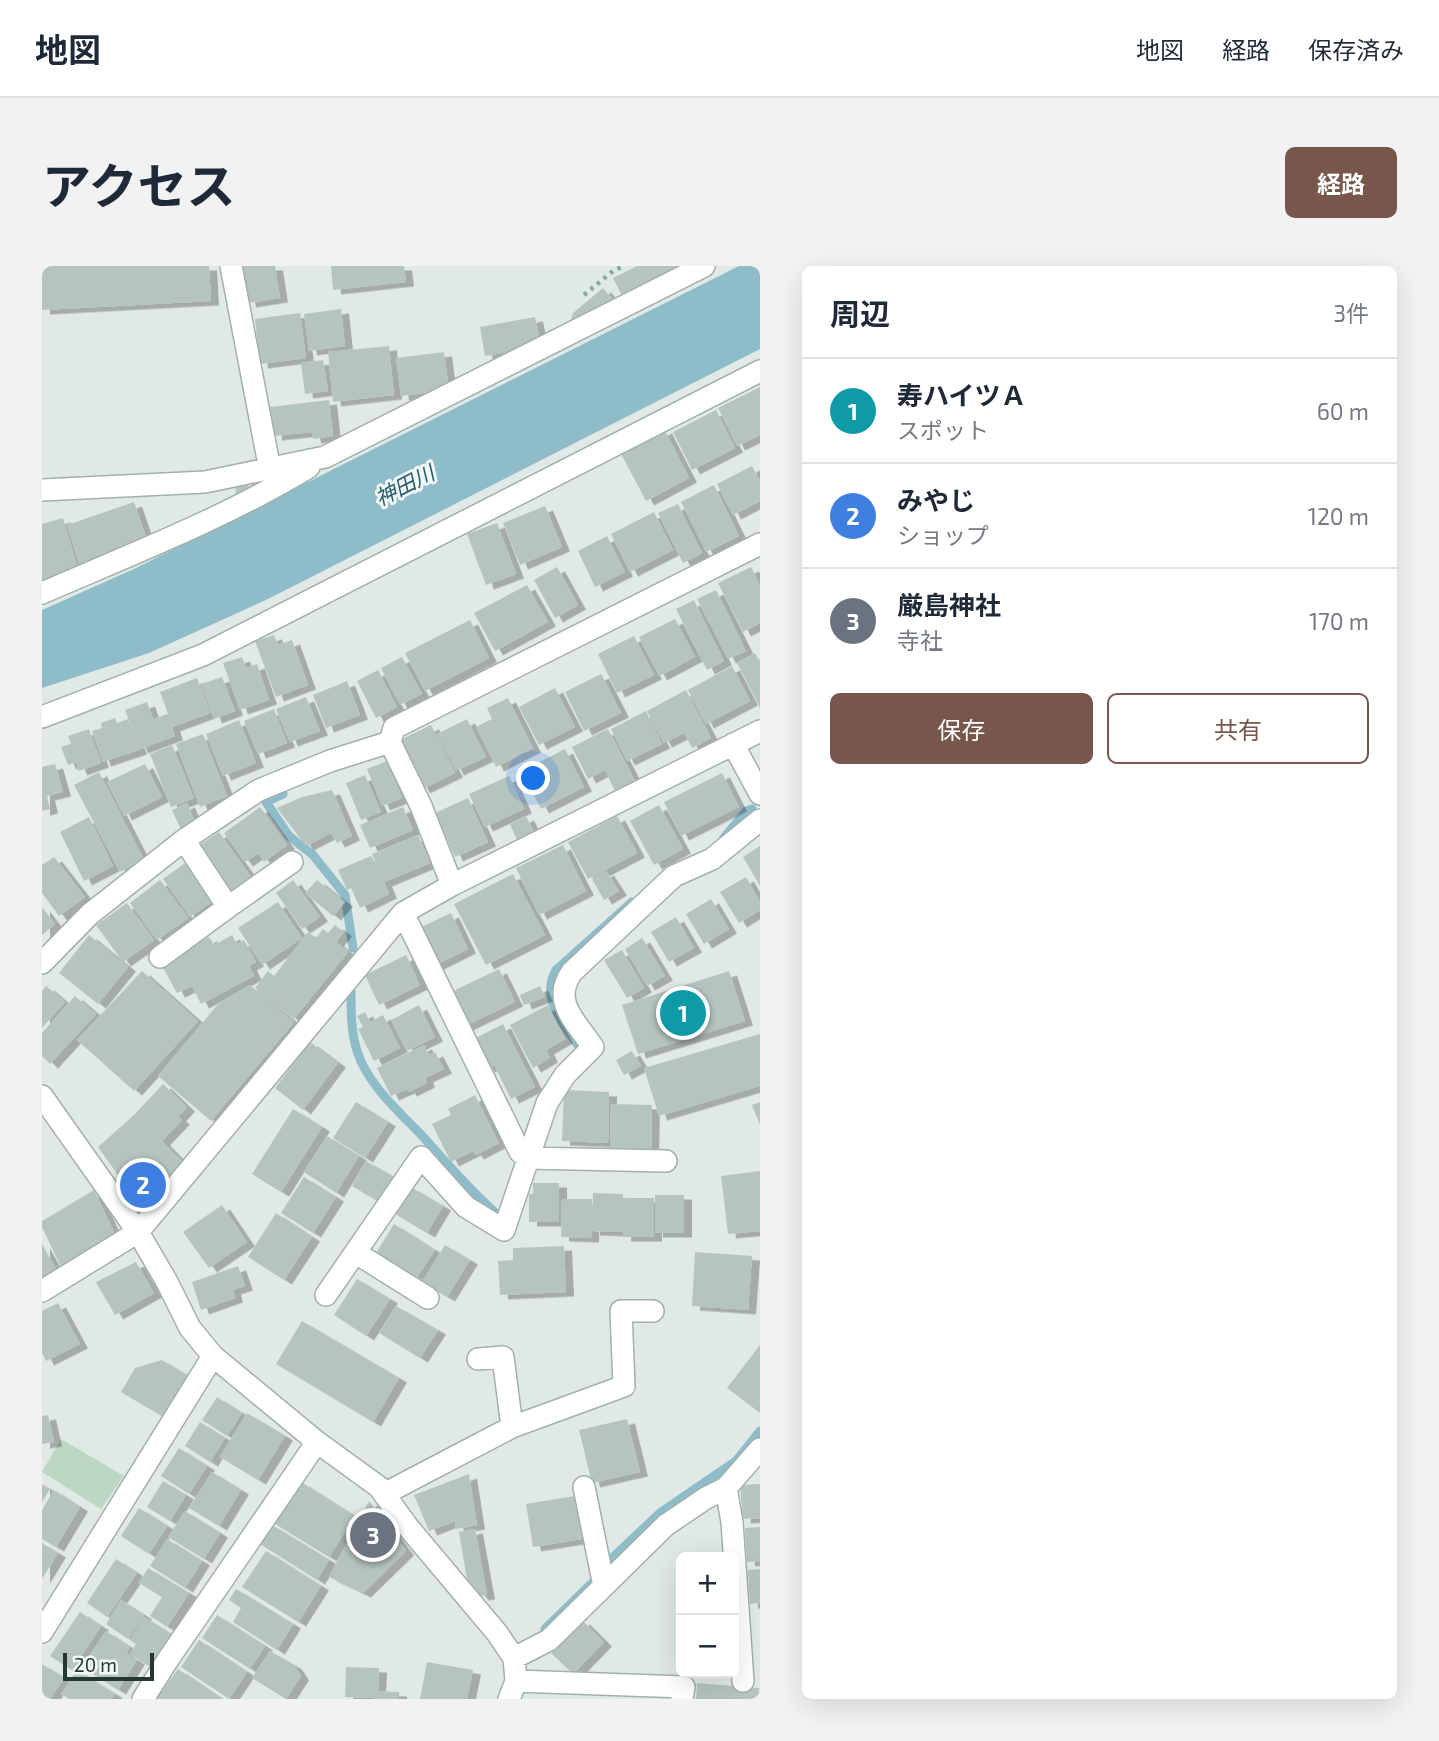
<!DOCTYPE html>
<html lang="ja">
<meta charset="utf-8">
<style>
:root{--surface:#fff;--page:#f2f2f3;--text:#1f2937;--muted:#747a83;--line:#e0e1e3;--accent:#77564c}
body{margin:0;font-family:"Exo 2","Noto Sans JP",sans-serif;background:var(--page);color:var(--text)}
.controls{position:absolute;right:21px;bottom:21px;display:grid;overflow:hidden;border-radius:10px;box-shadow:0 7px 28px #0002}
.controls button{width:63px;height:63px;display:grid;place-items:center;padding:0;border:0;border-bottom:2px solid var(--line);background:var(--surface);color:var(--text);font:35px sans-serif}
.scale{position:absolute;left:21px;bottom:18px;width:91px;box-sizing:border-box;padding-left:7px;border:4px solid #233834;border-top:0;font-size:19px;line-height:24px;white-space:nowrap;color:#233834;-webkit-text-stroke:5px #f1f7f4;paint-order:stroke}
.you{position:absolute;left:492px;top:513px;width:24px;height:24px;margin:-18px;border:5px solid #fff;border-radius:50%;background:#1a73e8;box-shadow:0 0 0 10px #1a73e833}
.badge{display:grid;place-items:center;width:46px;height:46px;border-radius:50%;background:var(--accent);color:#fff;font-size:23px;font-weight:700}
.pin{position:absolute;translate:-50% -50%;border:4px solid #fff;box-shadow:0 2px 7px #0006}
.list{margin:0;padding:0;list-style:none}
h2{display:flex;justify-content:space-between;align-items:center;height:91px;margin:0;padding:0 28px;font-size:30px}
h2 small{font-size:23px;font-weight:400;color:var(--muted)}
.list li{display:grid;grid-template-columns:46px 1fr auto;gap:21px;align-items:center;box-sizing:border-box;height:105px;padding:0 28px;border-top:2px solid var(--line)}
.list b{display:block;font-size:26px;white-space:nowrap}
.list p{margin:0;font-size:23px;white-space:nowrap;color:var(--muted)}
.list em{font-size:23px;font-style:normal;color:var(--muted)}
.actions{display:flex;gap:14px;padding:21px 28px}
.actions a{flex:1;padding:16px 0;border:2px solid var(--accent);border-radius:10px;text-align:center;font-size:24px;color:var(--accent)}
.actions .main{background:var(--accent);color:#fff}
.map{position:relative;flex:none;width:718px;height:1433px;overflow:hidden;border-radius:10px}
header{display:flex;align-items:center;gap:42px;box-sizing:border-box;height:98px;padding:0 35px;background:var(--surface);border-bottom:2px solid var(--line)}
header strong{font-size:33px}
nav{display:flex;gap:38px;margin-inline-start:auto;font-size:24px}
.intro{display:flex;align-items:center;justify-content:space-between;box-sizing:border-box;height:168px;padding:0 42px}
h1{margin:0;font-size:49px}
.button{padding:18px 32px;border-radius:10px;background:var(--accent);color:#fff;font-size:24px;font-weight:700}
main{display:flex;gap:42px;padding:0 42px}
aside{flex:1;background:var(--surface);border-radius:10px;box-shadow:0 7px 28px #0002}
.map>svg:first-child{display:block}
.green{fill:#bcd8c5}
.water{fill:#8ebcc9}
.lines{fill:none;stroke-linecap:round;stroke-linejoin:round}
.stream{stroke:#8ebcc9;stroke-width:9}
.building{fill:#b6c4bf;filter:url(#shadow)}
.minor-casing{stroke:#a4b0ad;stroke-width:24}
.path{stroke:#85aaa1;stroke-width:4.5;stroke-dasharray:3.5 5;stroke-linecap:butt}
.minor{stroke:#fff;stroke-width:21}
.labels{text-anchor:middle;stroke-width:6;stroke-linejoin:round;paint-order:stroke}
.water-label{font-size:21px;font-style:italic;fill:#245c6d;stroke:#f1f7f4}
</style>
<header>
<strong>地図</strong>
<nav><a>地図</a><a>経路</a><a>保存済み</a></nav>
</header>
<div class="intro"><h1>アクセス</h1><a class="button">経路</a></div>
<main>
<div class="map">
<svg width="718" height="1433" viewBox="0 0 718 1433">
<defs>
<filter id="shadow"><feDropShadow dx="8" dy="4.5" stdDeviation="0" flood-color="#0004"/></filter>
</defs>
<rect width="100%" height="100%" fill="#e1e9e6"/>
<path class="green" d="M19 1173 82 1210 59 1243 0 1206Z"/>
<path class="water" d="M697 0H718V83L226 333 107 387 0 422V344L94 302Z"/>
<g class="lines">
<path class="stream" d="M241 528 224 536 247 570 271 589 303 629 311 682
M681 573 704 545 710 543
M309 726C309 746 309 765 315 785 326 820 360 848 384 874 408 901 432 928 459 952
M540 785C524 761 497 734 514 704L590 636
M566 1296 618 1247 694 1195 718 1165
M503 1363 550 1317"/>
</g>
<path class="building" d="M0 0H167L169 35 0 44Z
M200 0H233L238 32 206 37Z
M289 0H362L364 16 291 24Z
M595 0H646L582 34 571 12Z
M561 22 574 37 527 61 531 47Z
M299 43 303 80 267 85 262 48Z
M258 47 264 92 218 98 213 53Z
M493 51 499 80 443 90 438 61Z
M347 80 352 129 291 136 286 86Z
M402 86 407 124 359 130 354 92Z
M281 94 286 125 263 128 259 97Z
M718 121V169L695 180 676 142Z
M287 134 291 170 271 173 270 166 232 170 228 141Z
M674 144 693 182 650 204 631 166Z
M622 163 647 212 604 235 578 186Z
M710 200 718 215V235L691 249 675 218Z
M206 216 207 228 194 229 193 217Z
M672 219 697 270 664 286 639 236Z
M92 236 106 277 38 301 25 259Z
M636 238 660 287 641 297 616 247Z
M503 240 520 281 478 299 461 257Z
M612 246 631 284 588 306 569 268Z
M21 252 36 304 0 315V258Z
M455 257 474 308 444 319 425 268Z
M565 270 583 306 553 321 536 285Z
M515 301 536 339 513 352 492 314Z
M709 301 718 320V357L701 366 676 317Z
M485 319 506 356 453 385 432 347Z
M674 324 704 385 686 393 655 333Z
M652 334 682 395 665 404 634 343Z
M633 353 653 391 617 410 597 371Z
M428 354 447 392 383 425 363 387Z
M232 369 236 379 250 374 266 419 234 431 213 375Z
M592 370 612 409 575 427 556 388Z
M713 387 718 396V442L695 397Z
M200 391 204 402 215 398 227 434 198 444 181 397Z
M360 391 380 428 358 439 339 402Z
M690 400 708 435 664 458 646 424Z
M336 404 355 441 334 452 315 415Z
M559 408 579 447 542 465 523 426Z
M180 411 193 445 172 453 159 418Z
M155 412 168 447 130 461 133 470 98 483 83 444 105 436 111 453 126 448 118 426Z
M305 415 318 449 284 462 271 429Z
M513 422 533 461 497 479 477 441Z
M644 424 669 472 650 482 642 467 622 477 605 445Z
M264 431 278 465 248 476 234 443Z
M466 432 491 482 454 501 434 461 450 453 445 442Z
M232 443 245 477 216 488 202 455Z
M604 445 620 478 585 495 569 463Z
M73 452 75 457 86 453 97 484 61 496 50 465 60 462 59 457Z
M425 453 444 491 414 505 395 468Z
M197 454 214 497 181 510 164 468Z
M389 459 413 507 380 523 356 475Z
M47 463 59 497 37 505 34 496 26 499 19 481 29 478 26 470Z
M566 463 593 515 573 525 563 504 546 513 530 481Z
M161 468 185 530 158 541 134 478Z
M130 479 152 532 129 541 108 488Z
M523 483 542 521 499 543 480 505Z
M345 495 360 532 340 540 325 503Z
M13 498 21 526 5 530 8 543 0 545V501Z
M103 498 120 531 82 550 65 516Z
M57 506 102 594 78 606 32 519Z
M680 507 697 541 639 570 622 536Z
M323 509 339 546 319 554 304 517Z
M467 510 482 543 443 561 427 528Z
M290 524 310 570 295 577 289 567 264 580 235 542 260 531Z
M426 532 446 576 413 591 393 547Z
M145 537 154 559 140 566 130 544Z
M617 539 641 583 612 599 588 555Z
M218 541 245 579 222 596 216 587 203 596 182 567Z
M361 541 371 564 328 582 318 559Z
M484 550 494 570 477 578 468 558Z
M575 550 595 587 546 613 526 576Z
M47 551 71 600 42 615 18 566Z
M177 566 212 615 189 632 153 582Z
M376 569 388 597 342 616 347 628 318 642 309 622 305 624 296 604 329 590 336 601 330 588Z
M521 579 544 625 497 649 474 602Z
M718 580V620L701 591Z
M12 591 43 631 17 650 0 627V599Z
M146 595 174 633 148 651 121 613Z
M564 605 577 625 562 634 550 613Z
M471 608 503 669 444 699 412 638Z
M704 611 718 636V644L697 657 678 626Z
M118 614 146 652 115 674 88 637Z
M251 614 278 651 260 663 234 627Z
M275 614 303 636 291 650 263 627Z
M669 633 687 663 662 678 644 648Z
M236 636 260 672 220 699 196 662Z
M85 637 112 674 81 696 54 659Z
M0 641 13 658 0 669Z
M409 647 426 683 392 700 375 663Z
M634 651 652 682 627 696 609 666Z
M293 659 302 666 294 676 306 686 252 753 213 722 226 705 232 710 266 666 274 672 281 663 286 667Z
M47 669 86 701 56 738 17 707Z
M190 669 195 678 202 674 214 696 207 700 212 710 159 738 150 720 135 727 118 696 167 671 172 679Z
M600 672 623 710 605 720 583 683Z
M580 684 602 722 585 732 562 694Z
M364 689 378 719 337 739 323 709Z
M457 703 473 736 423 760 407 727Z
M100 705 156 755 92 825 35 774Z
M687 705 703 755 596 788 580 739Z
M208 719 252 756 169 855 116 810 177 737Z
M4 720 23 736 0 762V725Z
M498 720 503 731 482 739 478 729Z
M33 730 54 748 8 798 0 790V767Z
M377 739 393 771 365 785 349 754Z
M506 739 523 773 504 784 508 792 491 802 468 759Z
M323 746 328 756 341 749 358 782 332 795 316 763 321 761 315 750Z
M461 758 493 821 469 833 452 799 445 802 430 774Z
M718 768V820L617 850 602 802Z
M268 776 296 797 261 844 233 822Z
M382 779 387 789 393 786 402 803 383 812 385 817 367 826 365 823 349 830 335 802Z
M590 785 599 800 582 809 574 794Z
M121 818 145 841 136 851 140 854 120 875 140 895 100 943 56 881 92 849Z
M522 824 567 826 566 877 520 875Z
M433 829 457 877 434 889 431 885 409 896 390 858 409 849 406 843Z
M314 836 346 856 323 892 291 872Z
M718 836V859L710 839Z
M569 838 610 839 609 886 568 885Z
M251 843 280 861 239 926 210 908Z
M285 870 317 890 294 927 262 906Z
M324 895 352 911 337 936 310 920Z
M718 905V965L686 968 679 910Z
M262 911 294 931 271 967 239 947Z
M491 917H517V956H487V928H491Z
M369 921 401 940 385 967 353 948Z
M52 924 74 971 19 1001 0 961V955Z
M551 927 581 928V932H612V971H581L582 935 580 966 550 965Z
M613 929H642V967H613Z
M520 933H550L549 972 519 971Z
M180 939 205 976 167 1002 141 966Z
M234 947 270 971 242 1014 206 991Z
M352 958 393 984 375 1011 334 987Z
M0 978 15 1005 0 1013Z
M403 979 428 994 405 1031 380 1016Z
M522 980 524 1026 458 1029 456 995 471 994V982Z
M653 986 710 990 706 1044 650 1040Z
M94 996 112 1027 73 1049 54 1016Z
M196 1000 203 1020 191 1024 193 1032 159 1044 150 1016Z
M315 1013 348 1033 324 1070 292 1049Z
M16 1037 38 1078 4 1095 0 1087V1045Z
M354 1040 396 1064 378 1092 337 1067Z
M260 1055 357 1112 331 1156 234 1098Z
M718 1079V1147L685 1122Z
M120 1094 145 1109 120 1150 79 1126 93 1102Z
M175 1131 200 1147 185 1170 160 1154Z
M205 1147 243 1170 216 1214 178 1191Z
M6 1149 12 1176 0 1178V1150Z
M585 1153 598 1206 550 1217 537 1164Z
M158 1156 183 1172 168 1196 143 1180Z
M137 1182 165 1200 147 1228 119 1210Z
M170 1206 199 1224 177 1260 147 1242Z
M427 1208 435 1259 414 1263 413 1255 387 1265 372 1229Z
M121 1215 144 1229 128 1255 105 1241Z
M259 1216 313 1250 287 1291 233 1258Z
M0 1218 8 1223 0 1236Z
M718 1218V1252L701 1253 698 1219Z
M12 1224 38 1241 14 1281 0 1273V1244Z
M533 1230 540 1273 491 1281 484 1238Z
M327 1235 364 1285 321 1327 287 1311Z
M97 1242 125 1260 107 1288 79 1270Z
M143 1245 178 1267 162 1293 126 1271Z
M230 1259 287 1294 275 1314 218 1278Z
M718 1261V1295L705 1296 703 1262Z
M433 1263 445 1329 439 1330 425 1314 417 1266Z
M125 1273 160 1295 143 1322 108 1300Z
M0 1277 16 1287 0 1313Z
M224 1285 279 1320 256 1356 200 1321Z
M74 1293 95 1307 65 1351 45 1337Z
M106 1302 147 1327 125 1361 108 1350 120 1331 97 1317Z
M718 1303V1337L708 1338 706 1304Z
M194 1323 251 1358 235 1384 191 1356 199 1342 187 1334Z
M79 1334 102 1349 86 1373 64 1358Z
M38 1346 59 1360 30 1404 8 1390Z
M175 1349 223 1380 208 1403 160 1372Z
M102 1351 131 1369 117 1392 101 1382 115 1392 110 1402 88 1388 94 1378 88 1374Z
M540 1354 562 1376 531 1408 509 1387Z
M64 1365 88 1381 84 1387 95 1394 76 1424 40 1401Z
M157 1374 205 1406 187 1433 139 1401Z
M228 1385 252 1399 259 1410 244 1433 210 1412Z
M385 1396 431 1404 425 1433H378Z
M0 1398 22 1412 8 1433H0Z
M304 1401 337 1402 336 1425 357 1426V1433L303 1431Z
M136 1403 180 1433H114Z
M35 1404 73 1428 69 1433H27L19 1428Z
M655 1417 717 1422 716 1433H654Z"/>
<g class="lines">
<defs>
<path id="minor" d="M189 0 228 204
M0 224 163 216 283 191 662 0
M0 327C90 288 183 252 267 201
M0 451 161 389 718 105
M691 478 718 528
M142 574 186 641 250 596
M410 619 379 540 348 476 352 462 718 278
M361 647 478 886 486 892 624 895
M118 691 186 641
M0 697 48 648 142 574 217 524 288 495 348 476
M0 830 96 966 125 1016 148 1062 171 1090 275 1176 337 1221 366 1261 455 1367 472 1392 474 1415 467 1433
M314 987 386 1032
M0 1025 96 966 361 647 410 619 718 465
M284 1029 379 891 424 941 462 964 505 837 523 809 551 781C534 756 509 735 530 706L632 610 670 593 718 554
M470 1161 582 1120 579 1045H611
M542 1221 562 1320
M684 1222 690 1256 701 1415
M342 1228 470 1161 461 1091 436 1093
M0 1366 171 1090
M472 1392 507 1374 624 1259 664 1232 684 1222 718 1183
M474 1415 642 1421 640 1433
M101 1433 125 1395 275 1176"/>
</defs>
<use href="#minor" class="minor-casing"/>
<path class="path" d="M542 29 571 5 582 0"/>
<use href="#minor" class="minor"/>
</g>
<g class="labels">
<g class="water-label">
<text transform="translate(363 220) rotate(-27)" y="7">神田川</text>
</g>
</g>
</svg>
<div class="controls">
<button>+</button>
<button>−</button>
</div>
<div class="scale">20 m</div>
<div class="you"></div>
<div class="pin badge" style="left:641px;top:747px;background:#0f9aa8">1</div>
<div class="pin badge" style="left:101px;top:919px;background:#3f7fe0">2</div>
<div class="pin badge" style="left:331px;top:1269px;background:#6b7280">3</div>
</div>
<aside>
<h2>周辺<small>3件</small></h2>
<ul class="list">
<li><span class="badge" style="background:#0f9aa8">1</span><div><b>寿ハイツＡ</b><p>スポット</p></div><em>60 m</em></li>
<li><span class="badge" style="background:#3f7fe0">2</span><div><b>みやじ</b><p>ショップ</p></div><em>120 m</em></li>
<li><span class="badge" style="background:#6b7280">3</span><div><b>厳島神社</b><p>寺社</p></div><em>170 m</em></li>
</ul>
<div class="actions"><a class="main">保存</a><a>共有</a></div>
</aside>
</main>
